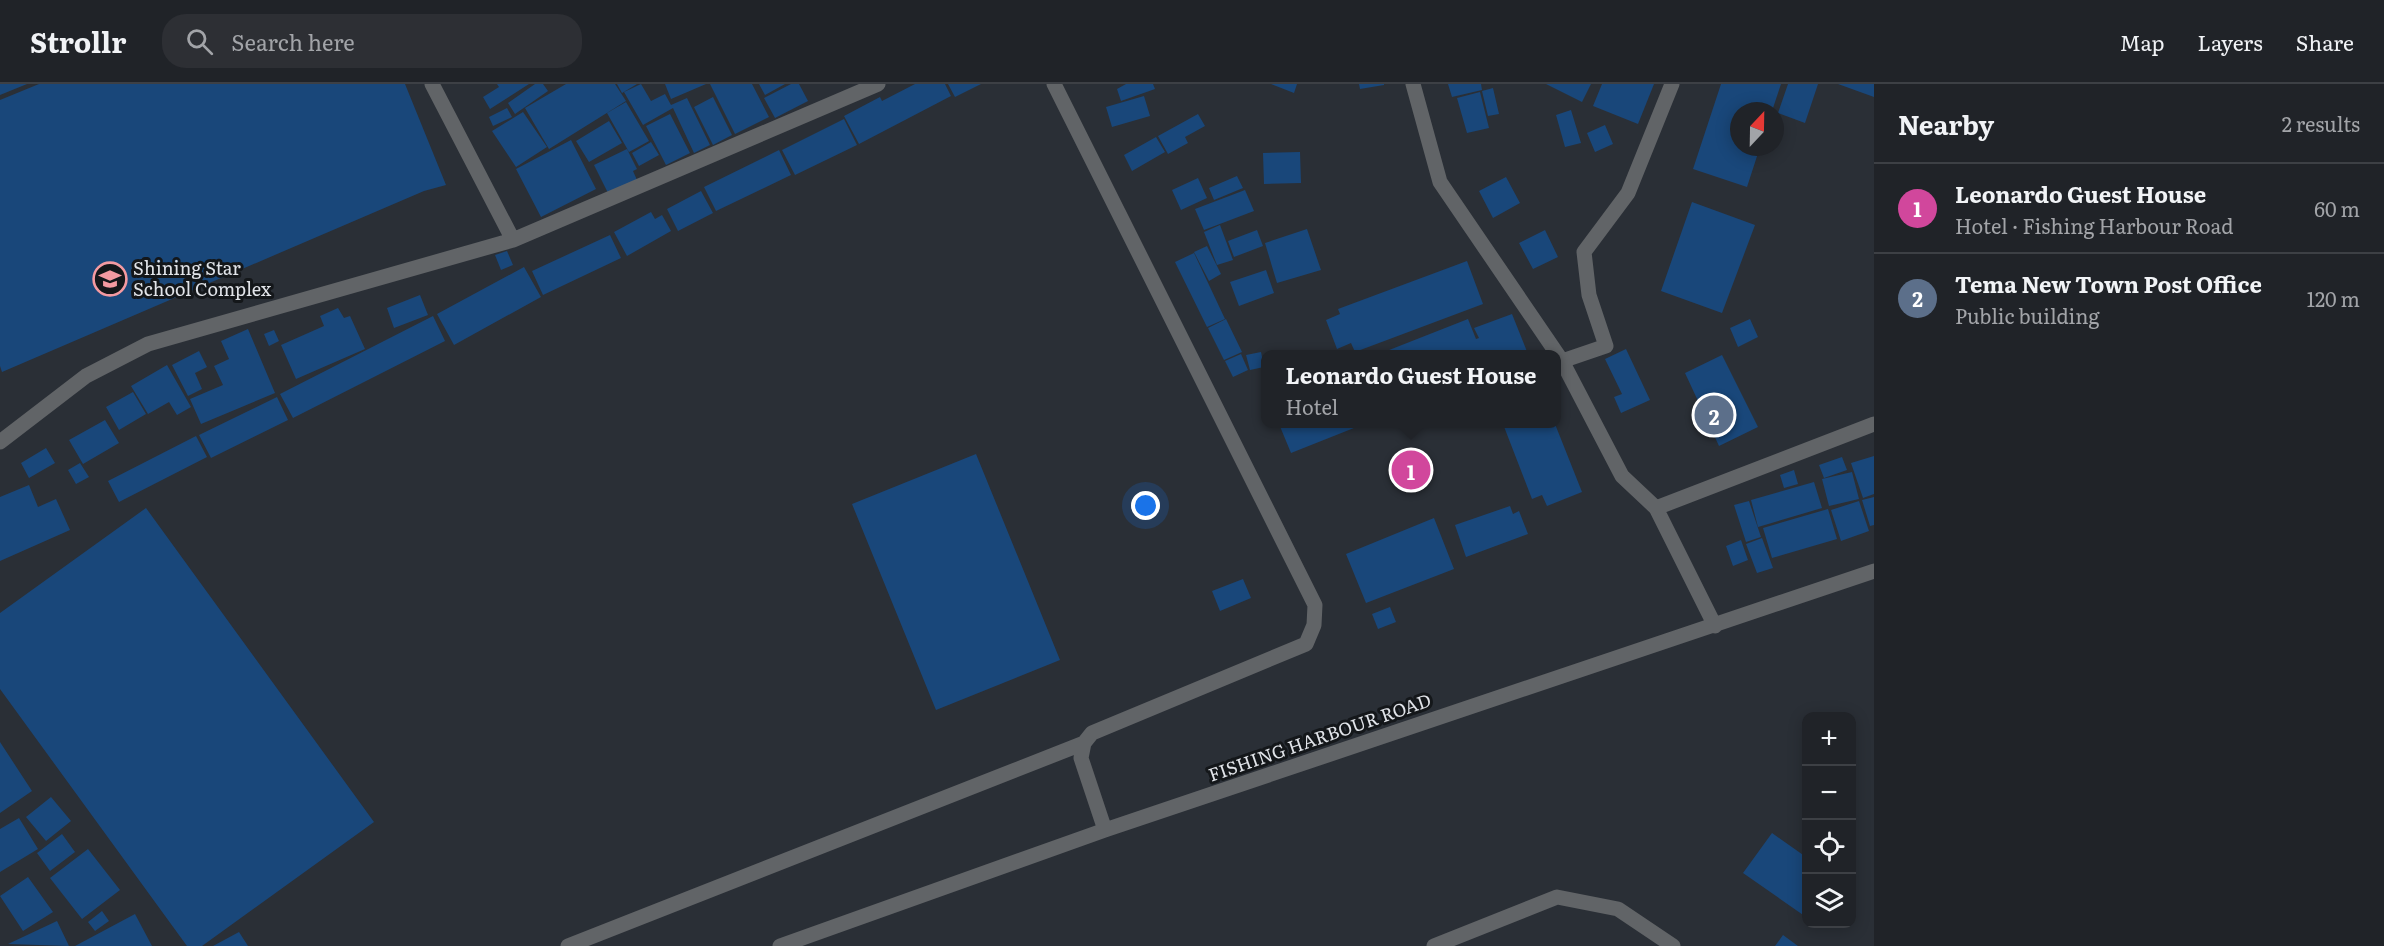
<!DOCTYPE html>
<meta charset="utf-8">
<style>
:root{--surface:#202328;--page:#2d2f34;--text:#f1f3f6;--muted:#a2a4a8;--line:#3d4045;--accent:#db2777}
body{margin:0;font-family:Literata,serif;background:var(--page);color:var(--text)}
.controls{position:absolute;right:18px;bottom:18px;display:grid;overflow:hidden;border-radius:12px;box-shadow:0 3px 15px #0003}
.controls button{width:54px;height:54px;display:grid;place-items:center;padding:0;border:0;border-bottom:2px solid var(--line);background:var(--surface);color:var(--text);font:30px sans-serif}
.compass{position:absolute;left:1730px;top:18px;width:54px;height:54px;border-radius:50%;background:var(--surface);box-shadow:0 3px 15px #0003;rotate:22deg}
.you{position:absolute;left:1146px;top:422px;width:21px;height:21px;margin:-15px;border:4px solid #fff;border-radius:50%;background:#1a73e8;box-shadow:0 0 0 9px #1a73e833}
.badge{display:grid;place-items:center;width:39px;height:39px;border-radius:50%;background:var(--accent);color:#fff;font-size:20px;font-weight:700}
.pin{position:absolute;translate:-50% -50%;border:3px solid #fff;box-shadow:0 2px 6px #0006}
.popup{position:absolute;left:1261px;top:266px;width:300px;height:78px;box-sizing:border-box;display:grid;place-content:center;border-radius:12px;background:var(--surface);filter:drop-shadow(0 2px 4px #0005);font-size:20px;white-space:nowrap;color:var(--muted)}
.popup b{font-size:22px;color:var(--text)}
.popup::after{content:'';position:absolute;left:50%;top:100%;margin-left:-12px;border:12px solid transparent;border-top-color:var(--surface)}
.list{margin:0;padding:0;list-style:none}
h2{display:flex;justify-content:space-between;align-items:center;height:78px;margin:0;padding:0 24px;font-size:26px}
h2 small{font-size:20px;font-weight:400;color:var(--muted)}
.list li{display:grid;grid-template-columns:39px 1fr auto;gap:18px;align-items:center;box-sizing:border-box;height:90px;padding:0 24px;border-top:2px solid var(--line)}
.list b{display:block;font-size:22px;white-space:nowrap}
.list p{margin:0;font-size:20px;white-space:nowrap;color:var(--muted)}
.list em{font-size:20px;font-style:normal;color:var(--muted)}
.icon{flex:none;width:33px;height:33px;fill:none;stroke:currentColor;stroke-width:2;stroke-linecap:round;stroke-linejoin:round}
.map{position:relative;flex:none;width:1874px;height:862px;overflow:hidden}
header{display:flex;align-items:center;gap:36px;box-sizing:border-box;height:84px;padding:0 30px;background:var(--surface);border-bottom:2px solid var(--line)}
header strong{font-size:28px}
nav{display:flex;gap:33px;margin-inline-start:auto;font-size:21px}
.search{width:420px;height:54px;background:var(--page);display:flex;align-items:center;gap:15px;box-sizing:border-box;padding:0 21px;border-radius:24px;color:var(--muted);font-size:22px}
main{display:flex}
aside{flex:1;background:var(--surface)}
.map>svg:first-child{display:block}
.building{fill:#19477a}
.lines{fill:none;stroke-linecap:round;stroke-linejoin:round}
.minor{stroke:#616467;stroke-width:15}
.labels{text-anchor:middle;stroke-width:6;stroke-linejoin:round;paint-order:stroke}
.poi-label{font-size:18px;fill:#e1e4e9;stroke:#14171a;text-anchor:start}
.street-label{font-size:18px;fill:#e1e4e9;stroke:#14171a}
</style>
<header>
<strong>Strollr</strong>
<div class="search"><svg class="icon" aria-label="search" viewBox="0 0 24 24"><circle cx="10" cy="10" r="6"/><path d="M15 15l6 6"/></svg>Search here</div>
<nav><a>Map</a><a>Layers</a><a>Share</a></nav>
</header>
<main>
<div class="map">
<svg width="1874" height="862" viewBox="0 0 1874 862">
<rect width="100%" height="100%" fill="#2a2f36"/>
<path class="building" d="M0 0H27L0 11Z
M39 0H405L446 101 424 107 2 288 0 282V16Z
M497 0H529L490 25 483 13 499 3Z
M535 0H543L548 7 515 30 508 19Z
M566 0H615L626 17 549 65 525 24Z
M617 0H637L622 9Z
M641 0 651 17 665 10 671 21 687 14 710 61 694 69 673 24 643 41 624 8Z
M665 0H706L671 15Z
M710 0H752L769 33 735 50Z
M759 0H785L765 11Z
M791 0H799L808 17 775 34 764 14Z
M915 0H945L951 12 859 60 844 32 880 13 882 17Z
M948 0H981L955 13Z
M1126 0H1153L1155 5 1121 17 1117 5Z
M1271 0H1297L1294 9Z
M1359 0H1384V1L1360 5Z
M1448 0H1481L1482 6 1452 13Z
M1546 0H1591L1582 18Z
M1602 0H1654L1638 40 1593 22Z
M1721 0H1781L1772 27H1739V63H1760L1747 103 1693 85Z
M1788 0H1818L1805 39 1778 29Z
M1839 0H1874V13L1838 0Z
M1493 4 1499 30 1488 32 1482 7Z
M1480 8 1489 44 1467 49 1457 14Z
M1144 12 1150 32 1112 43 1106 23Z
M713 13 732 51 713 61 694 23Z
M626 18 649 57 629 68 607 29Z
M507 24 512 33 493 42 489 33Z
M1571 26 1581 59 1565 63 1556 31Z
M523 28 547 63 516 83 492 47Z
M670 30 690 69 666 81 646 42Z
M1198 30 1205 42 1185 53 1188 59 1168 70 1158 52Z
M844 35 857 61 795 91 782 66Z
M609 37 622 59 589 78 576 57Z
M1605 41 1613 60 1595 68 1587 49Z
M1156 53 1165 68 1132 87 1124 71Z
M571 56 596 105 541 133 516 85Z
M651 58 659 71 639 82 632 69Z
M627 65 637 85 633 87 637 96 608 109 594 81Z
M779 66 791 91 716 127 704 103Z
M1300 68 1301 99 1264 100 1263 69Z
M1237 92 1243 104 1214 116 1209 104Z
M1506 93 1520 119 1493 134 1479 107Z
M1198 94 1207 114 1181 126 1172 106Z
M1245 106 1254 127 1204 146 1195 125Z
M701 107 713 129 678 147 667 125Z
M1692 118 1755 141 1722 229 1661 207Z
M651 128 655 135 662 131 671 147 627 172 614 148Z
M1220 141 1233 176 1217 181 1204 148Z
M1307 145 1321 186 1277 199 1265 159Z
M1257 146 1263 162 1234 173 1228 157Z
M1545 146 1558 173 1533 185 1519 159Z
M610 151 621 174 543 211 532 187Z
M1207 162 1221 190 1209 197 1194 168Z
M507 167 513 181 501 186 495 171Z
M1194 169 1225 235 1207 243 1175 178Z
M1467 177 1483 220 1355 268 1351 259 1337 265 1326 236 1340 230 1338 225Z
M524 183 541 213 454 261 437 230Z
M1266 186 1274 209 1239 222 1230 198Z
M420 211 428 231 394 244 387 224Z
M338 224 344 234 350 232 365 265 296 295 281 261 324 242 320 232Z
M1512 230 1528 270H1379L1468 235 1476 255 1479 254 1474 244Z
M433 232 445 257 293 334 280 310Z
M1226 235 1242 268 1224 276 1208 244Z
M1750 235 1758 253 1738 263 1730 244Z
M248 245 275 309 201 340 190 315 223 301 214 282 229 275 221 257Z
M274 246 279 257 269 262 264 250Z
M1626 265 1650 316 1621 329 1614 313 1622 310 1605 275Z
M199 267 207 283 195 289 202 305 188 312 172 281Z
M1261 268 1264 283 1250 286 1246 271Z
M1241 270 1248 286 1233 293 1225 277Z
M1722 271 1758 343 1719 362 1685 289Z
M167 281 191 323 177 331 169 318 148 330 131 302Z
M133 308 146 330 119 346 106 323Z
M277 313 288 336 211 374 199 351Z
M105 336 119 359 83 380 69 356Z
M1279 340H1364L1291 369Z
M1503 340H1555L1582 408 1547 422 1542 411 1532 415Z
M196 352 207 373 119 418 108 397Z
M46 364 55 379 29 394 21 379Z
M976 370 1060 576 936 626 852 420Z
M1874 372V410L1863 414 1851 379Z
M1842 373 1847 386 1824 394 1819 381Z
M80 379 89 393 76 400 68 386Z
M1794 386 1798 400 1784 404 1780 391Z
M1852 388 1859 415 1829 422 1822 395Z
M1814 398 1822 424 1758 443 1751 416Z
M29 401 38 423 56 415 70 446 0 477V413Z
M1874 413V441L1870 442 1862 416Z
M1749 417 1761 453 1746 458 1734 421Z
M1859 417 1869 447 1841 457 1831 426Z
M1510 422 1513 430 1519 427 1528 450 1466 473 1455 441Z
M146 424 374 738 202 862H187L0 605V529Z
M1828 425 1837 455 1772 474 1763 444Z
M1434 434 1454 485 1366 519 1346 470Z
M1762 454 1773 484 1757 489 1746 460Z
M1741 456 1748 476 1733 482 1726 462Z
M1243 495 1251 514 1220 527 1212 507Z
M1390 523 1396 538 1378 545 1372 530Z
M0 658 32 707 0 729Z
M51 713 71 737 46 757 26 733Z
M19 734 38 765 0 788V745Z
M1772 749 1806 773V833L1743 789Z
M62 750 75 768 50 787 37 769Z
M88 765 120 806 82 835 50 794Z
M28 793 53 828 23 847 0 812Z
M102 827 109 837 95 847 88 838Z
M135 830 152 862H75Z
M57 837 69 862 8 860Z
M239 848 248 862H213Z
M1783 851 1798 862H1775Z"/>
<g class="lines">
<path class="minor" d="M1054 0 1315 521 1314 541 1306 560 1092 649 1084 659 1081 674 1105 746
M1413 0 1440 98 1562 277 1622 392 1656 424 1715 542
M513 156 878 0
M1562 277 1606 262 1589 211 1584 168 1628 109 1672 0
M0 358 86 292 148 260 513 156 432 0
M1656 424 1874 340
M568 862 1084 659
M780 862 1105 746 1874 487
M1434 862 1557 813 1618 825 1673 862"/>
</g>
<defs>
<symbol id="school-ring" viewBox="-11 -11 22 22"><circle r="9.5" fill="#14171a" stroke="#f49aa1" stroke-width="1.5"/><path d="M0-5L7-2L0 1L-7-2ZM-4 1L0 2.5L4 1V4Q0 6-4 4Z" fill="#f49aa1"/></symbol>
</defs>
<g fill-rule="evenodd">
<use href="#school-ring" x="91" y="176" width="38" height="38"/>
</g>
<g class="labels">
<g class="poi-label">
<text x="133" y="191">Shining Star<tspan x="133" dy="21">School Complex</tspan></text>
</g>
<g class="street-label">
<text transform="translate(1320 654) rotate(-19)" y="6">FISHING HARBOUR ROAD</text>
</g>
</g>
</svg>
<div class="controls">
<button>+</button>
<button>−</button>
<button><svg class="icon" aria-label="locate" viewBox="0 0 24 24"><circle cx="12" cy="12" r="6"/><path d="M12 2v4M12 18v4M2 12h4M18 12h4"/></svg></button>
<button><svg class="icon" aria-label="layers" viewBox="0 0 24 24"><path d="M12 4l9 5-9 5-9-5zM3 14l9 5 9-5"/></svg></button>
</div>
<svg class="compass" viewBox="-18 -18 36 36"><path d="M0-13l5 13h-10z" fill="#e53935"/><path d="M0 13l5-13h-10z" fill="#a2a4a8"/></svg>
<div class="you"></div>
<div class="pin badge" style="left:1411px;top:386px;background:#d1479c">1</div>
<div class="popup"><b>Leonardo Guest House</b>Hotel</div>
<div class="pin badge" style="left:1714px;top:331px;background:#5c6f8a">2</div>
</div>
<aside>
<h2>Nearby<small>2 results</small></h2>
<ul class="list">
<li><span class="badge" style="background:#d1479c">1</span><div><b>Leonardo Guest House</b><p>Hotel · Fishing Harbour Road</p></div><em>60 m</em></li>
<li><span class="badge" style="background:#5c6f8a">2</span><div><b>Tema New Town Post Office</b><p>Public building</p></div><em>120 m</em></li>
</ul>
</aside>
</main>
